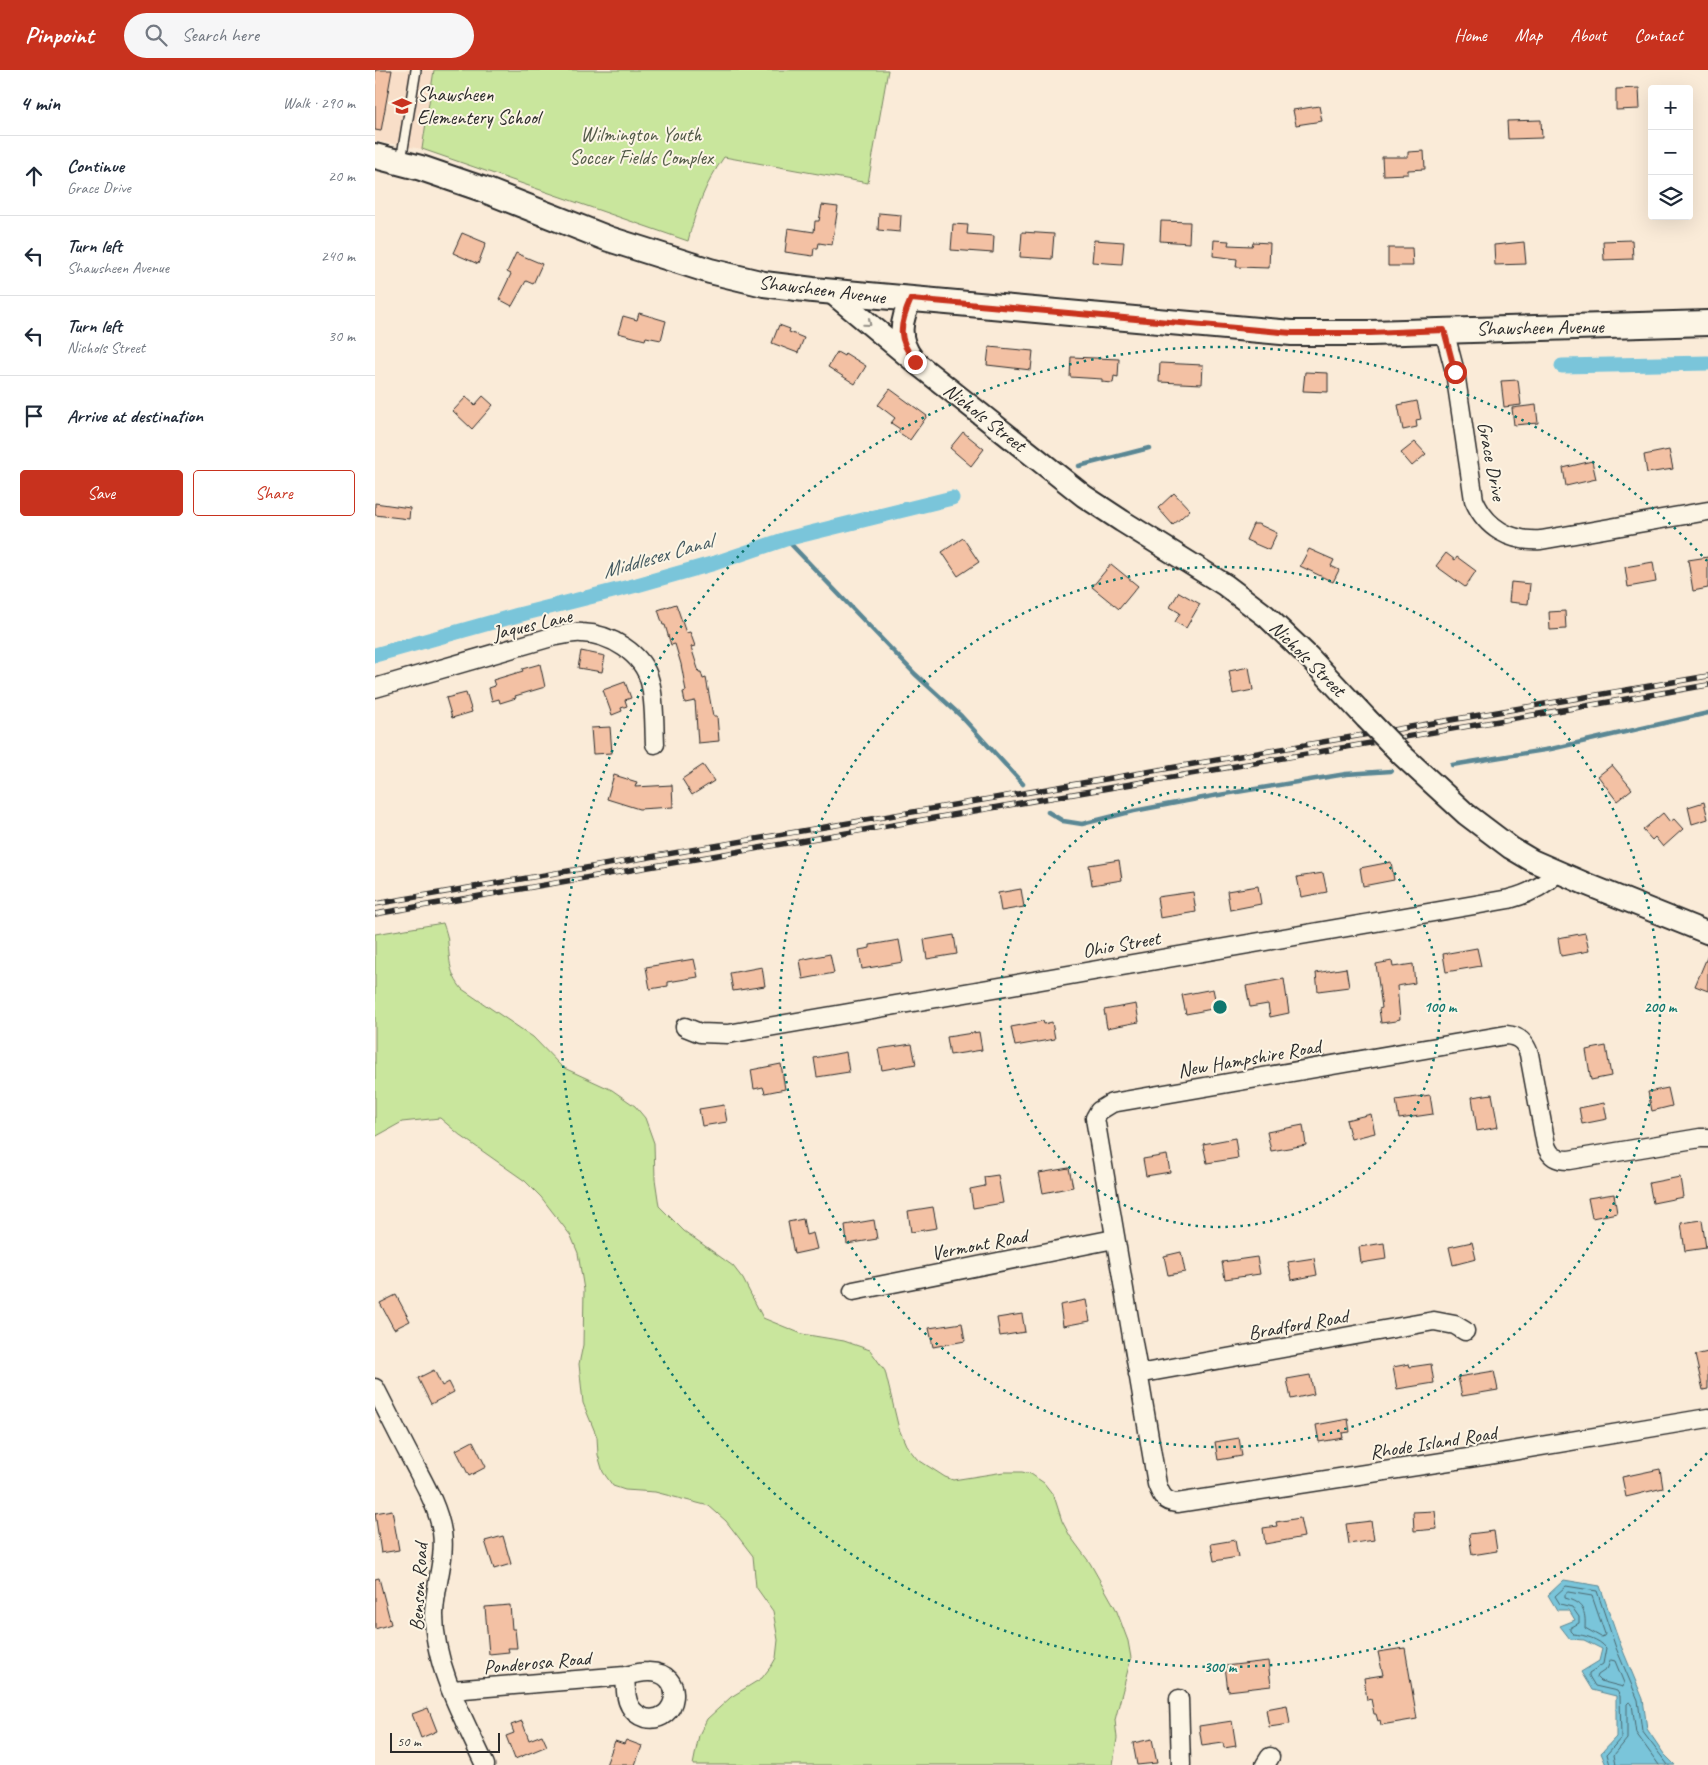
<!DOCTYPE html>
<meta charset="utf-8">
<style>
:root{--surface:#fff;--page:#f6f6f7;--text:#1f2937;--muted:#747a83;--line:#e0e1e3;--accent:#c8321e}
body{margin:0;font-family:Caveat,sans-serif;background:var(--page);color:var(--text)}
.controls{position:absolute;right:15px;top:15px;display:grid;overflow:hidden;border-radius:5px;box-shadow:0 5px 20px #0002}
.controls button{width:45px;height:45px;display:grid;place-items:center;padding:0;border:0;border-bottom:1px solid var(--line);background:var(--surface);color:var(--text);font:25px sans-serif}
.scale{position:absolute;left:15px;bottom:12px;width:110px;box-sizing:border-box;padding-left:5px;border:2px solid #2b2b2b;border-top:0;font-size:14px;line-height:18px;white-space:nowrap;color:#2b2b2b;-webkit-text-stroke:4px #fcf5e5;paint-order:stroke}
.stop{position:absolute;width:15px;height:15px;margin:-11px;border:4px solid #c8321e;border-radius:50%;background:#fff}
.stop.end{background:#c8321e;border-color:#fff;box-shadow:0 1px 5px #0008}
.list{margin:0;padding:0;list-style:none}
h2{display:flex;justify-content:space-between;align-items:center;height:65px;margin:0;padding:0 20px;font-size:21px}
h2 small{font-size:16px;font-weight:400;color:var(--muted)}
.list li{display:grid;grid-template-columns:32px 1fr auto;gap:15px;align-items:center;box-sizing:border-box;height:80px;padding:0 20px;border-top:1px solid var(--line)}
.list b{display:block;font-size:19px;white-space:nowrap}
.list p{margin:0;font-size:16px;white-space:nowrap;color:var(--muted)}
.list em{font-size:16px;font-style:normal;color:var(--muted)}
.actions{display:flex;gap:10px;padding:15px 20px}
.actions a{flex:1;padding:11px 0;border:1px solid var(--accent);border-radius:5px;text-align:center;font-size:18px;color:var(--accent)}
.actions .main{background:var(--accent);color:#fff}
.icon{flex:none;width:28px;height:28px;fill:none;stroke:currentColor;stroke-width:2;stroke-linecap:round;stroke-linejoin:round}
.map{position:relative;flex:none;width:1333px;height:1695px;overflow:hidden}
header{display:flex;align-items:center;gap:30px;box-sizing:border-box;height:70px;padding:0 25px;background:var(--accent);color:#fff}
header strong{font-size:24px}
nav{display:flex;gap:28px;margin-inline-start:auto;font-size:18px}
.search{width:350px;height:45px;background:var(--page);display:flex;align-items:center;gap:12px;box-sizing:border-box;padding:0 18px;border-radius:28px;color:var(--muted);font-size:19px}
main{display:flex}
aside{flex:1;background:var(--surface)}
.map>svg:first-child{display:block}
.built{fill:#f8dec8}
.green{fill:#c9e69d;stroke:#7a8864}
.water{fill:#7ac5da;stroke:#5a8794}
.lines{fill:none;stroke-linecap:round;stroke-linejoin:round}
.shore{stroke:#4b6971;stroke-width:1}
.stream{stroke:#5a8794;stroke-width:4.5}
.canal{stroke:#7ac5da;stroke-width:15}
.building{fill:#f3c1a4;stroke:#2b2b2b}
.service-casing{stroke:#2b2b2b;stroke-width:12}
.minor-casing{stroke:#2b2b2b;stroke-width:21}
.tertiary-casing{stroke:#2b2b2b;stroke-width:25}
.secondary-casing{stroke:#2b2b2b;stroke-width:28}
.service{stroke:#fcf5e5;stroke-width:9}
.minor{stroke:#fcf5e5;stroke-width:18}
.tertiary{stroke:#fcf5e5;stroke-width:21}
.secondary{stroke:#fcf5e5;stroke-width:24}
.rail-casing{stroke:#2b2b2b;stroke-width:5.5}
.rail{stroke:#fcf5e5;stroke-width:4;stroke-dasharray:11;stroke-linecap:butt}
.tertiary-bridge-casing{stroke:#2b2b2b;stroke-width:25;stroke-linecap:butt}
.tertiary-bridge{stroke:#fcf5e5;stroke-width:21}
.oneway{stroke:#949088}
.route{stroke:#c8321e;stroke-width:6}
.ring{fill:none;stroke:#0f766e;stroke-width:2.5;stroke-dasharray:2.5 5}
.labels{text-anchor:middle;stroke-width:4;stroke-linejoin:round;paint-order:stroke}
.poi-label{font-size:20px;fill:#2b2b2b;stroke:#fcf5e5;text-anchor:start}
.park-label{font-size:20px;fill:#525a48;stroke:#fcf5e5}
.street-label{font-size:20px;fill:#2b2b2b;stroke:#fcf5e5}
.water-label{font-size:21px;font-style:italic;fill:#435960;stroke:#fcf5e5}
.centre{fill:#0f766e;stroke:#fcf5e5;stroke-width:2.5}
.ring-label{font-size:15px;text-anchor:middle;font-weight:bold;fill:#0f766e;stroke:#fcf5e5;stroke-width:4;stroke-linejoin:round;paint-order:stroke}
</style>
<header>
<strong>Pinpoint</strong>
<div class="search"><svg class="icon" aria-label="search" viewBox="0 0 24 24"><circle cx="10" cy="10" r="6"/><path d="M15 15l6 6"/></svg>Search here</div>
<nav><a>Home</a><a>Map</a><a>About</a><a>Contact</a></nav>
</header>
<main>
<aside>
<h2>4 min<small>Walk · 290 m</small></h2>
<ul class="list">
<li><svg class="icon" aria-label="ahead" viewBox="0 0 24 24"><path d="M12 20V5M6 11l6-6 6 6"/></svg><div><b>Continue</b><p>Grace Drive</p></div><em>20 m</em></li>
<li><svg class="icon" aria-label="left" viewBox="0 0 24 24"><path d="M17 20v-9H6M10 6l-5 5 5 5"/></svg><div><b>Turn left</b><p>Shawsheen Avenue</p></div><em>240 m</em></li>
<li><svg class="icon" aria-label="left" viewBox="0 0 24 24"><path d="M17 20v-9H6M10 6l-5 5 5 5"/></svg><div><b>Turn left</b><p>Nichols Street</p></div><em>30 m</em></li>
<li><svg class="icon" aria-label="arrive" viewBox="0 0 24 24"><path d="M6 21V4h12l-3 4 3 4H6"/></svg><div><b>Arrive at destination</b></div></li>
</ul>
<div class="actions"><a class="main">Save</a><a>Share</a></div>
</aside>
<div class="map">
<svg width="1333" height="1695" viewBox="0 0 1333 1695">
<rect width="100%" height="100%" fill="#faebd8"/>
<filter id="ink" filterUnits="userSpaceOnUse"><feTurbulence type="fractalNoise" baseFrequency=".02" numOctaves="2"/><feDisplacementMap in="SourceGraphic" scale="10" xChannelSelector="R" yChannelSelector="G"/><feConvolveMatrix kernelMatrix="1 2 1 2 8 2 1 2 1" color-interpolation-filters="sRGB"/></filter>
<g filter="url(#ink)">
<path class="built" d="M0 0H59L47 79 0 71Z"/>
<path class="green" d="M59 0H513L493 113 349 87C330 114 321 139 313 171L47 79Z
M68 853C70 859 73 866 73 873 75 892 74 903 87 919L158 967 187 997 237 1020 260 1036 270 1048 279 1073 280 1109 284 1136 309 1161 358 1196 368 1209 388 1248 427 1264 469 1271 495 1280 510 1301 524 1359 531 1375 542 1389 570 1407 578 1410 629 1402H647L656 1404 669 1413 679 1426 687 1451 695 1466 715 1493 741 1539 753 1571 756 1588 740 1650 742 1668 738 1695H318L324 1665 332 1649 356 1627 387 1608 397 1595 401 1588 403 1570 398 1541 381 1517 378 1486 351 1451 334 1436 280 1422 250 1420 238 1416 228 1402 223 1385 222 1367 208 1333 204 1294 208 1275 209 1220 203 1183 196 1166 166 1127 150 1111 86 1066 65 1048 27 1052 0 1067V864Z"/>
<path class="water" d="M1189 1510 1225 1516 1246 1576 1268 1629 1272 1659 1289 1684 1300 1695H1231L1226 1683 1241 1667V1626L1217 1620 1206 1602 1224 1591 1227 1579 1209 1570 1195 1569 1185 1556 1200 1550 1194 1540H1182L1173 1525Z"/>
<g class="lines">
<path class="shore" d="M1193 1522 1217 1526 1230 1564 1229 1566 1226 1567 1210 1558C1211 1541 1208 1533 1190 1528V1525Z
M1236 1590 1240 1591 1249 1613 1248 1617 1225 1611 1222 1608 1223 1605 1232 1599Z
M1235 1695 1232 1684 1246 1668 1245 1626 1242 1621 1220 1616 1214 1606V1603L1228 1594 1231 1578C1224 1569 1210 1565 1198 1564L1195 1561V1558L1204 1553V1547L1197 1537 1185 1534 1180 1526 1191 1516 1222 1521 1241 1578 1263 1630 1267 1661 1293 1695
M1241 1695 1239 1685 1252 1669V1634L1254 1632 1257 1634 1261 1663 1284 1695"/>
<path class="stream" d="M704 396 774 378
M411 469 540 604 586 646 648 714
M1077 695 1176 679 1333 643
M673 742 688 751 707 754 759 741 838 726 971 704 1016 701"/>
<path class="canal" d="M1187 296 1333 293
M0 585 143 545 262 515 340 493 411 469 577 428"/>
</g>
<path class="building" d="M0 0H17L6 61 0 60Z
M1264 18 1265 39 1241 40V19Z
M944 36 947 51 921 55 918 40Z
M1166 50 1167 68 1133 69 1132 51Z
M1049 81 1050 99 1033 100V104L1008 105 1007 87H1033V82Z
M447 135 463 137 457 175 444 173 443 178H439L438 186 410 182 413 158 439 162 440 151H444Z
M504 143 526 145 525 162 503 160Z
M786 151 815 152 814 173 785 171Z
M578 154 593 155 592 164 619 166 618 183 576 180Z
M647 162 679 164 677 189 645 187Z
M87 163 111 173 103 194 78 183Z
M719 170 749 172 747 194 717 192Z
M839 170 854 171 853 175 877 176 878 172 895 173 894 198 861 197 862 189 838 186Z
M1257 170 1258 189 1229 190 1228 171Z
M1149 172 1151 194 1120 195 1119 175Z
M1013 178H1037L1038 196H1013Z
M141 183 167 194 158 214 151 211 137 236 124 229 136 204 132 202Z
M264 243 291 251 286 270 271 267 270 270 243 263 248 246 262 250Z
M404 255 415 259 414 262 429 268 423 283 397 273Z
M614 277 658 281 656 300 612 295Z
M462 282 469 286 470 283 491 296 480 314 453 297Z
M696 287 744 289 743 307 739 306 738 313 727 312V309L695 307Z
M785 293 828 295 827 314 784 312Z
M930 302 953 303V322L928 321Z
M1143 310 1146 335 1129 337 1126 311Z
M515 319 552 346 535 370 523 362 525 359 516 353 520 348 503 335Z
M108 326 118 335 97 359 78 341 91 327 100 335Z
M1042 331 1046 349 1041 350 1042 357 1028 360 1023 335Z
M1161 335 1163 353 1139 355 1137 338Z
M588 362 609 379 596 396 575 378Z
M1040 372 1051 384 1037 396 1026 383Z
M1294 380 1298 399 1272 403 1269 385Z
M1217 391 1221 409 1191 416 1188 398Z
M799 423 815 440 798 455 783 438Z
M0 433 35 438 34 449 0 445Z
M878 454H883L902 463 894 480 871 470Z
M588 468 604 492 583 506 567 482Z
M934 479 959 490 956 496 964 500 958 512 925 496Z
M1071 483 1080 490 1082 487 1101 501 1090 517 1061 496Z
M1333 487V518L1318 521 1313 490Z
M1278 492 1281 512 1253 517 1250 497Z
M736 494 763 516 744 539 717 517Z
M1136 512 1155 514 1153 534 1134 532Z
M804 522 825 534 811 558 800 552 805 543 795 537Z
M301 534 311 563 315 562 320 576 316 577 324 602H326L328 609 331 608 338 646H342L344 671 323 673 320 631 310 633 308 622 311 621 306 594 300 574 296 575 290 555H288L283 540Z
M1190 541 1191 559 1175 560 1174 542Z
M206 581 230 586 227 602 203 598Z
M165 594 170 617 140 626 141 628 125 633 124 629 117 631 114 618 120 616 118 610 148 601 147 599Z
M874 597 878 620 858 624 854 601Z
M250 612 256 628 250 630 252 636 246 638 247 641 237 645 228 620Z
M91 623 97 642 77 648 71 628Z
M235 657 237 683 218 684 216 658Z
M328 695 339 711 317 725 307 709Z
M1237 695 1257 719 1242 731 1223 706Z
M239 705 262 712 260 717 297 715 298 737 264 739 232 729Z
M1329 732 1333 749 1317 754 1313 737Z
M1288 743 1295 752 1299 749 1308 759 1288 777 1280 767 1277 770 1268 760Z
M744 790 747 810 717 815 714 795Z
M1016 792 1019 810 988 816 985 798Z
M948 803 952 822 926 827 922 807Z
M883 816 886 834 855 840 852 821Z
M646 819 649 837 626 841 623 823Z
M818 822 821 842 785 848 782 827Z
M1210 863 1214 881 1186 886 1183 868Z
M579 865 582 884 552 889 549 870Z
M524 870 528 892 487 899 484 880 495 878V875Z
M1102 878 1106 896 1071 902 1068 884Z
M455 884 459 903 428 909 425 890Z
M1333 885V921L1320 916Z
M319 889 323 907 293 912V916L275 919 271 897Z
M1017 891 1018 897 1038 894 1040 913 1022 916 1025 949 1021 950V951L1006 953 1004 939 1007 938 1001 894Z
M387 897 390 916 358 921 355 903Z
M971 898 974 917 943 921 941 903Z
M909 909 914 943 895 947 893 934 875 937 871 916Z
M838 919 842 938 811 944 807 925Z
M761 934 764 952 732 958 729 940Z
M668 951 669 954 677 952 680 969 640 976 636 957Z
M604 962 607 980 575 985 572 967Z
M537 974 541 994 507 1000 503 979Z
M1231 976 1236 1006 1216 1010 1211 980Z
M471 982 474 1002 442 1007 439 988Z
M406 994 410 1019 390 1023 388 1017 379 1019 376 1000Z
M1293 1018 1297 1036 1277 1041 1273 1022Z
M1117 1024 1123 1057 1102 1061 1097 1027Z
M1055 1025 1058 1044 1024 1049 1021 1030Z
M1229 1033 1232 1049 1207 1054 1204 1038Z
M349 1035 352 1052 327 1056 324 1039Z
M996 1044 1000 1063 976 1069 971 1050Z
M928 1055 931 1075 896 1081 892 1062Z
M860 1068 863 1088 832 1093 828 1074Z
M792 1085 795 1102 771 1106 768 1089Z
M694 1098 698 1117 668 1123 664 1103Z
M623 1105 628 1133 598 1138 595 1119 610 1116 609 1107Z
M1305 1107 1308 1127 1278 1133 1274 1113Z
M1239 1124 1242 1143 1217 1148 1213 1128Z
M558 1137 562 1158 536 1162 533 1141Z
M428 1149 431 1165 438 1163 442 1179 419 1184 413 1152Z
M499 1150 502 1169 472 1174 470 1155Z
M1327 1150 1331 1178 1310 1181 1306 1153Z
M1097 1172 1101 1189 1078 1195 1074 1177Z
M1009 1173 1011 1189 986 1193 984 1177Z
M806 1182 810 1202 793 1205 789 1186Z
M882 1187 885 1204 850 1209 847 1192Z
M939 1188 942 1205 917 1210 913 1192Z
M21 1225 35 1251 19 1259 5 1233Z
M711 1230 715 1251 688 1256 685 1235Z
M647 1244 650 1262 625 1266 622 1248Z
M587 1253 590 1271 558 1277 554 1258Z
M1333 1282V1319L1328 1320 1320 1285Z
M1034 1294 1035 1297 1056 1294 1059 1313 1022 1319 1018 1297Z
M59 1300 67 1316 74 1312 79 1322 56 1334 43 1308Z
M1119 1301 1123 1320 1087 1326 1083 1307Z
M935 1305 939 1324 916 1329 912 1309Z
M973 1349 975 1362 967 1363 968 1368 944 1372 941 1355Z
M864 1368 867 1386 843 1390 840 1372Z
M98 1371 111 1397 94 1406 81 1380Z
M1285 1399 1288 1418 1251 1427 1247 1407Z
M17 1440 24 1480 6 1483 0 1443Z
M1060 1441 1062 1459 1039 1461 1038 1442Z
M925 1448 929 1467 890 1474 888 1458 902 1456 901 1452Z
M996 1451 999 1470 974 1474 971 1454Z
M1119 1461 1122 1481 1097 1485 1094 1464Z
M128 1466 136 1494 119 1499 110 1471Z
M860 1470 863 1487 839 1491 836 1474Z
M4 1508 16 1554 0 1559V1509Z
M135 1535 137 1559H140L142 1578H133L134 1582 114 1584 110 1537Z
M1030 1578 1042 1649 1006 1655 1005 1650 1003 1651 1001 1644H999L996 1629 992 1630 989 1608 1008 1605 1003 1582Z
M893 1591 896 1616 853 1621 850 1596Z
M912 1635 915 1654 894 1657 891 1639Z
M53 1638 62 1661 46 1668 37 1644Z
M147 1651 154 1670 167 1665 172 1676 140 1689 131 1666 139 1663 136 1655Z
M857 1651 861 1676 849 1678 848 1673 827 1676 824 1656Z
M777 1669 782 1693 762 1695 758 1673Z
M251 1670 267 1676 260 1695H231L240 1671 249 1674Z"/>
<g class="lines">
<defs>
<path id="service" d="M26 91 41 0"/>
<path id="minor" d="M1069 260 1080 302 1099 430C1111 458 1135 472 1166 470L1333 441
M0 618 180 566C189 565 198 562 207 563 235 564 268 583 275 612 280 631 279 654 280 674
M310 957 325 963 353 964 1134 829C1154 824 1169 816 1183 802
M1333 1068H1325L1194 1090C1182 1090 1175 1087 1171 1075L1154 984C1150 972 1144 966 1131 965L737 1033 724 1041 720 1048 782 1414C786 1425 789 1432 802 1433L1113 1385 1333 1348
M478 1221 739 1169
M763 1304 1059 1251 1080 1255 1090 1261
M0 1318C13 1343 25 1368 38 1392 50 1415 63 1437 67 1462 71 1490 59 1518 59 1545 59 1597 89 1649 110 1695
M77 1620 250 1606C251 1616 250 1628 255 1636 258 1642 264 1646 270 1648 304 1655 312 1601 273 1602 266 1602 258 1604 250 1606
M804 1629 806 1695
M890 1695 895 1687"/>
<path id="tertiary" d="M456 222 540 292 709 426 747 451 850 515 891 546 933 586 991 648
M536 229C526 250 522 268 537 288
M1027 685 1091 744 1136 778 1158 791 1211 814 1333 863"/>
<path id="secondary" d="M0 86 46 98 107 119 234 169 335 201 389 214 438 220 917 263H995L1333 253"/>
</defs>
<use href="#service" class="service-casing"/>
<use href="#minor" class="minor-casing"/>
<use href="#tertiary" class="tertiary-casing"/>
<use href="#secondary" class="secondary-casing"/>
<use href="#service" class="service"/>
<use href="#minor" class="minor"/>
<use href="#tertiary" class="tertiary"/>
<use href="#secondary" class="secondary"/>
<defs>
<path id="rail" d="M0 834 1333 606
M0 844 1333 615"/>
</defs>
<use href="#rail" class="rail-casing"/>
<use href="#rail" class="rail"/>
<defs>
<path id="tertiary-bridge" d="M991 648 1027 685"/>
</defs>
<use href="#tertiary-bridge" class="tertiary-bridge-casing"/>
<use href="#tertiary-bridge" class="tertiary-bridge"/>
</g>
<defs><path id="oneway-chevron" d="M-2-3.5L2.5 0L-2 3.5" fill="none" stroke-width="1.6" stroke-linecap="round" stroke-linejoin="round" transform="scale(1.25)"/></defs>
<use class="oneway" href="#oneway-chevron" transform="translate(493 253) rotate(40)"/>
</g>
<g class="lines" filter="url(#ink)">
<path class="route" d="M540 292C522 268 524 256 536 229L917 263H995L1069 260 1080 302"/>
</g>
<g class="ring">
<circle cx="845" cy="937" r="220"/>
<circle cx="845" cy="937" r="440"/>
<path d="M1332 1383A660 660 0 1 1 1332 491"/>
</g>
<defs>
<symbol id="school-bare" viewBox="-9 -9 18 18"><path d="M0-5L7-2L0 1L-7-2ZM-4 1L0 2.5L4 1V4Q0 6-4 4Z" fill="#c8321e" stroke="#fcf5e5" stroke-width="2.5" paint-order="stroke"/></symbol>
</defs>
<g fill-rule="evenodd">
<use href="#school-bare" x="13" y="22" width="28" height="28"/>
</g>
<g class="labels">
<g class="poi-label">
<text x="42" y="31">Shawsheen<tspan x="42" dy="23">Elementery School</tspan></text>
</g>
<g class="park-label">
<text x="266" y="71">Wilmington Youth<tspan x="266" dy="23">Soccer Fields Complex</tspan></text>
</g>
<g class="street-label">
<text transform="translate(447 219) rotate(7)" y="7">Shawsheen Avenue</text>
<text transform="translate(1165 257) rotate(-1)" y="7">Shawsheen Avenue</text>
<text transform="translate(610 347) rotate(38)" y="7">Nichols Street</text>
<text transform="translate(1117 391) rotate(79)" y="7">Grace Drive</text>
<text transform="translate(157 554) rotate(-13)" y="7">Jaques Lane</text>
<text transform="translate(933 588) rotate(45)" y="7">Nichols Street</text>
<text transform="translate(746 874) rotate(-10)" y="7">Ohio Street</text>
<text transform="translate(874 988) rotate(-10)" y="7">New Hampshire Road</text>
<text transform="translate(604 1174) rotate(-11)" y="7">Vermont Road</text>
<text transform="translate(923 1254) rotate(-10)" y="7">Bradford Road</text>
<text transform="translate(1058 1372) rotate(-9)" y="7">Rhode Island Road</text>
<text transform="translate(43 1517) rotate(-87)" y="7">Benson Road</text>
<text transform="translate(162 1592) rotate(-5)" y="7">Ponderosa Road</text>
</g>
<g class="water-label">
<text transform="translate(282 486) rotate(-16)" y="7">Middlesex Canal</text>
</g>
</g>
<circle cx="845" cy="937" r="8" class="centre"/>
<g class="ring-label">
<text x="1065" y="942">100 m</text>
<text x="1285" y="942">200 m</text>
<text x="845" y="1602">300 m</text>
</g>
</svg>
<div class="controls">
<button>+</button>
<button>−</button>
<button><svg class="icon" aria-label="layers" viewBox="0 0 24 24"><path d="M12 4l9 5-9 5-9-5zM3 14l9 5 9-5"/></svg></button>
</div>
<div class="scale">50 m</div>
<div class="stop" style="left:1080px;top:302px"></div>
<div class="stop end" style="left:540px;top:292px"></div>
</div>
</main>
